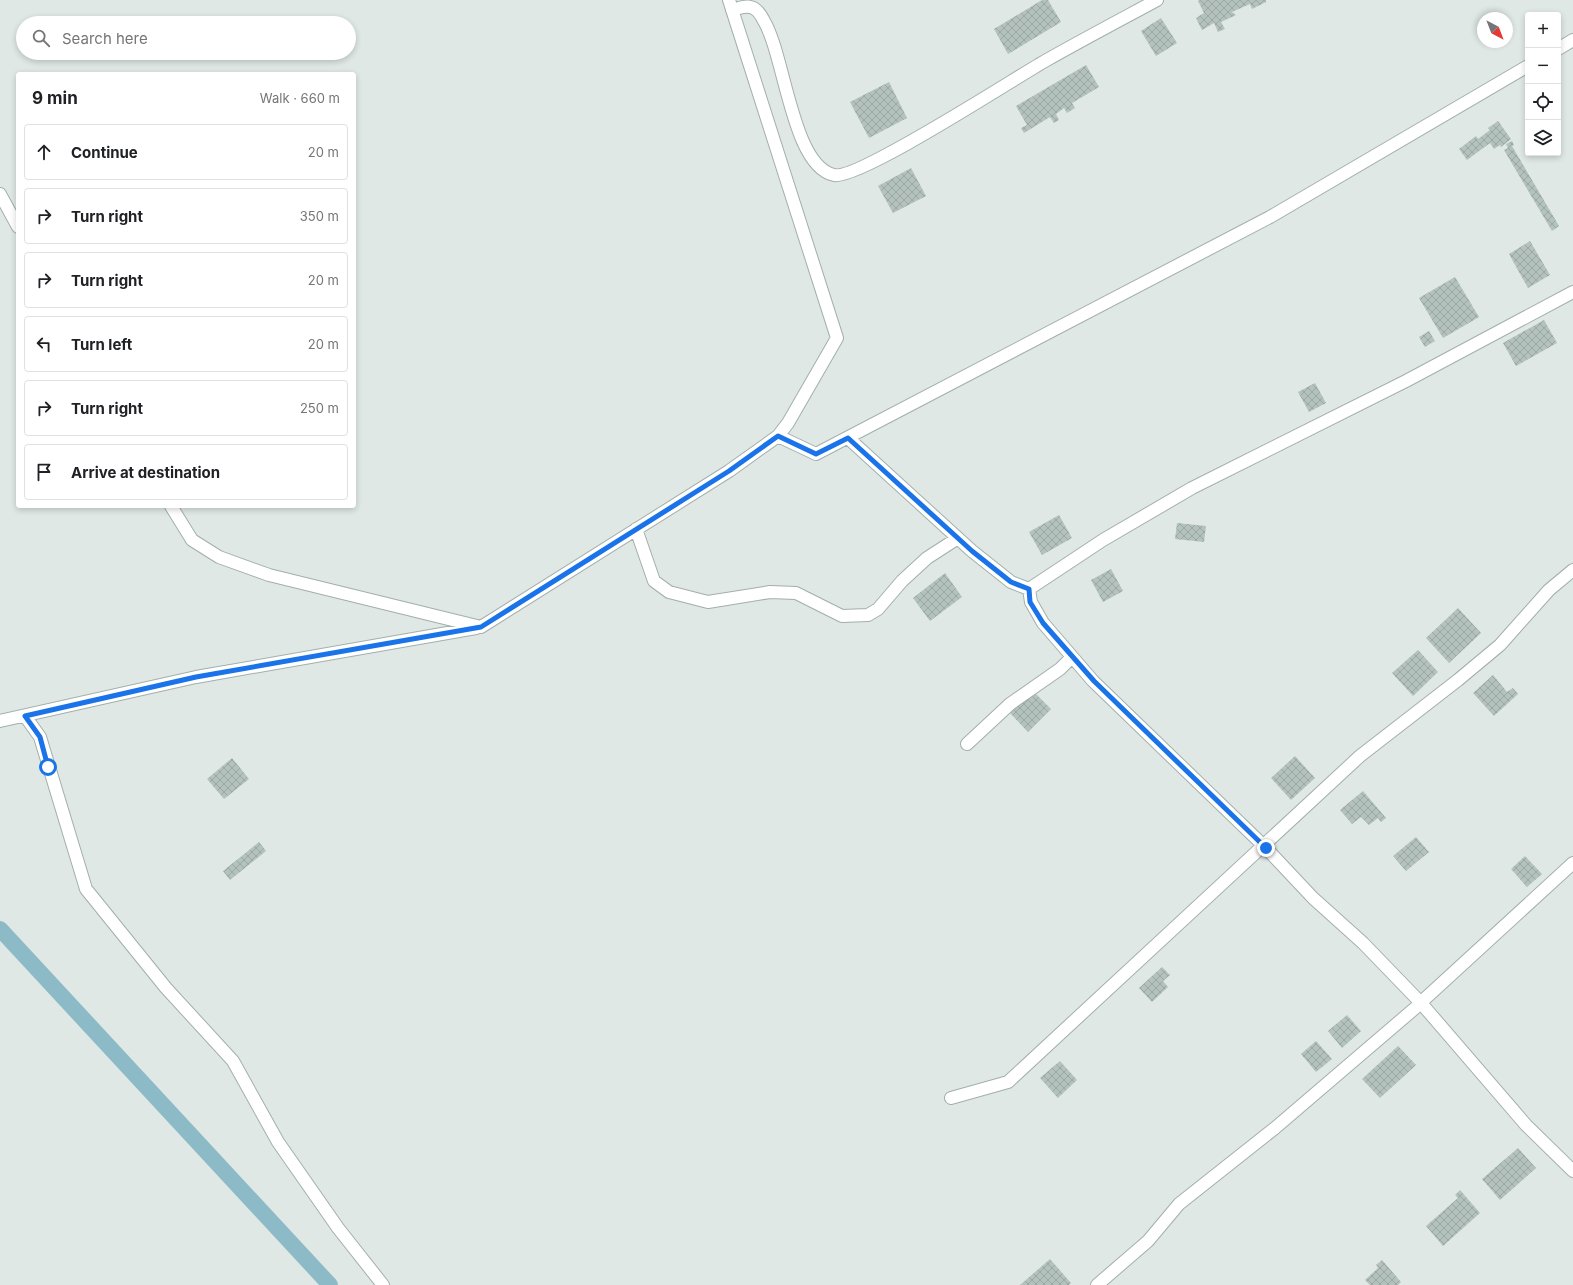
<!DOCTYPE html>
<meta charset="utf-8">
<style>
:root{--surface:#fff;--page:#f2f2f2;--text:#202124;--muted:#757577;--line:#e0e0e0}
body{margin:0;font-family:Inter,sans-serif;background:var(--page);color:var(--text)}
.controls{position:absolute;right:12px;top:12px;display:grid;overflow:hidden;border-radius:4px;box-shadow:0 2px 6px #0003}
.controls button{width:36px;height:36px;display:grid;place-items:center;padding:0;border:0;border-bottom:1px solid var(--line);background:var(--surface);color:var(--text);font:20px sans-serif}
.compass{position:absolute;left:1477px;top:12px;width:36px;height:36px;border-radius:50%;background:var(--surface);box-shadow:0 2px 6px #0003;rotate:138deg}
.stop{position:absolute;width:12px;height:12px;margin:-9px;border:3px solid #1a73e8;border-radius:50%;background:#fff}
.stop.end{background:#1a73e8;border-color:#fff;box-shadow:0 1px 4px #0008}
.list{margin:0;padding:0;list-style:none}
h2{display:flex;justify-content:space-between;align-items:center;height:52px;margin:0;padding:0 16px;font-size:17px}
h2 small{font-size:13px;font-weight:400;color:var(--muted)}
.list li{display:grid;grid-template-columns:26px 1fr auto;gap:12px;align-items:center;box-sizing:border-box;height:56px;margin:0 8px 8px;padding:0 8px;border:1px solid var(--line);border-radius:4px}
.list b{display:block;font-size:15px;white-space:nowrap}
.list em{font-size:13px;font-style:normal;color:var(--muted)}
.icon{flex:none;width:22px;height:22px;fill:none;stroke:currentColor;stroke-width:2;stroke-linecap:round;stroke-linejoin:round}
.map{position:relative;flex:none;width:1573px;height:1285px;overflow:hidden}
.search{position:absolute;background:var(--surface);box-shadow:0 2px 6px #0003;left:16px;top:16px;width:340px;height:44px;display:flex;align-items:center;gap:10px;box-sizing:border-box;padding:0 14px;border-radius:22px;color:var(--muted);font-size:15px}
.panel{position:absolute;background:var(--surface);box-shadow:0 2px 6px #0003;left:16px;top:72px;width:340px;height:436px;border-radius:4px}
.map>svg:first-child{display:block}
.lines{fill:none;stroke-linecap:round;stroke-linejoin:round}
.canal{stroke:#8dbac7;stroke-width:16}
.building{fill:url(#building-cross-hatch)}
.minor-casing{stroke:#a3afab;stroke-width:14}
.minor{stroke:#fff;stroke-width:12}
.route{stroke:#1a73e8;stroke-width:5}
</style>
<div class="map">
<svg width="1573" height="1285" viewBox="0 0 1573 1285">
<defs>
<pattern id="building-cross-hatch" width="8" height="8" patternUnits="userSpaceOnUse"><rect width="8" height="8" fill="#b4c2bd"/><path d="M0 0l8 8M0 8l8-8" fill="none" stroke="#9aa7a3"/></pattern>
</defs>
<rect width="100%" height="100%" fill="#dfe8e4"/>
<g class="lines">
<path class="canal" d="M0 929 330 1285"/>
</g>
<path class="building" d="M1042 0H1048L1061 22 1008 54 994 29Z
M1200 0H1266V2L1252 9 1250 4 1232 12 1236 15 1221 22 1225 29 1218 32 1214 23 1202 30 1196 18 1204 13 1198 1Z
M1161 18 1177 43 1156 56 1141 31Z
M1086 65 1099 87 1072 103 1075 108 1067 113 1064 108 1056 114 1059 120 1054 123 1050 117 1024 133 1021 128 1027 125 1016 106Z
M889 82 907 118 869 138 850 102Z
M1498 121 1511 139 1501 147 1500 145 1494 149 1490 143 1467 160 1459 149 1476 136 1478 139 1490 130 1488 128Z
M1512 141 1514 145 1512 146 1559 226 1552 231 1504 150 1508 148 1506 144Z
M911 168 926 196 893 213 878 186Z
M1530 241 1550 275 1528 288 1509 254Z
M1455 277 1479 317 1443 338 1419 298Z
M1544 320 1557 343 1516 366 1503 343Z
M1429 331 1435 341 1425 347 1419 337Z
M1315 383 1326 403 1309 412 1298 392Z
M1059 515 1072 538 1042 555 1029 532Z
M1177 523 1206 526 1204 542 1175 539Z
M1111 569 1123 591 1103 602 1091 580Z
M945 573 962 597 930 621 913 598Z
M1458 608 1481 633 1449 663 1426 638Z
M1418 650 1438 672 1413 696 1392 673Z
M1493 675 1507 692 1513 688 1518 694 1494 716 1473 693Z
M1033 691 1051 709 1028 732 1010 713Z
M1295 756 1315 778 1291 800 1271 778Z
M232 758 249 779 224 799 207 779Z
M1363 791 1386 818 1381 822 1378 818 1369 825 1361 817 1352 824 1340 810Z
M1416 837 1429 852 1406 871 1393 856Z
M259 842 266 851 230 880 223 871Z
M1525 856 1542 874 1527 887 1511 869Z
M1162 967 1170 975 1163 981 1168 987 1152 1002 1139 988Z
M1347 1015 1361 1031 1342 1048 1328 1031Z
M1316 1041 1332 1059 1316 1072 1301 1054Z
M1398 1046 1416 1065 1380 1098 1362 1079Z
M1060 1061 1077 1080 1058 1098 1040 1078Z
M1518 1148 1536 1168 1500 1200 1482 1179Z
M1460 1190 1480 1213 1443 1246 1426 1226 1458 1198 1455 1195Z
M1050 1259 1071 1283 1069 1285H1020Z
M1382 1260 1401 1282 1398 1285H1370L1365 1280 1378 1268 1376 1265Z"/>
<g class="lines">
<defs>
<path id="minor" d="M732 10C739 8 748 4 755 9 758 11 762 17 764 21 785 56 792 166 834 175 857 181 1015 78 1045 61 1082 40 1120 20 1157 0
M1558 49 1573 40
M0 194 18 227
M778 436 816 454 1270 217 1528 66
M848 438 972 551 1011 582 1029 589 1031 602 1043 623 1093 681 1266 848 1313 898 1363 943 1421 1003 1526 1125 1573 1171
M171 506 192 540 219 557 269 575 481 627 729 471 778 436 788 423 837 338 729 0
M636 529 654 581 669 592 708 602 770 592 796 593 842 616 868 615 878 609 902 581 927 558 958 538
M1029 589 1103 540 1192 488 1406 381 1573 292
M25 716 40 737 86 889 166 988 233 1061 278 1142 338 1228 383 1285
M0 721 196 677 476 628
M967 744 1010 704 1060 669 1072 657
M1417 1006 1573 863
M951 1098 1008 1082 1360 756 1458 680 1500 645 1549 590 1573 570
M1097 1285 1148 1241 1179 1204 1275 1128 1421 1003"/>
</defs>
<use href="#minor" class="minor-casing"/>
<use href="#minor" class="minor"/>
</g>
<g class="lines">
<path class="route" d="M48 767 40 737 25 716 196 677 481 627 729 471 778 436 816 454 848 438 972 551 1011 582 1029 589 1030 602 1043 623 1094 681 1266 848"/>
</g>
</svg>
<div class="controls">
<button>+</button>
<button>−</button>
<button><svg class="icon" aria-label="locate" viewBox="0 0 24 24"><circle cx="12" cy="12" r="6"/><path d="M12 2v4M12 18v4M2 12h4M18 12h4"/></svg></button>
<button><svg class="icon" aria-label="layers" viewBox="0 0 24 24"><path d="M12 4l9 5-9 5-9-5zM3 14l9 5 9-5"/></svg></button>
</div>
<svg class="compass" viewBox="-18 -18 36 36"><path d="M0-13l5 13h-10z" fill="#e53935"/><path d="M0 13l5-13h-10z" fill="#757577"/></svg>
<div class="stop" style="left:48px;top:767px"></div>
<div class="stop end" style="left:1266px;top:848px"></div>
<div class="search"><svg class="icon" aria-label="search" viewBox="0 0 24 24"><circle cx="10" cy="10" r="6"/><path d="M15 15l6 6"/></svg>Search here</div>
<section class="panel">
<h2>9 min<small>Walk · 660 m</small></h2>
<ul class="list">
<li><svg class="icon" aria-label="ahead" viewBox="0 0 24 24"><path d="M12 20V5M6 11l6-6 6 6"/></svg><div><b>Continue</b></div><em>20 m</em></li>
<li><svg class="icon" aria-label="right" viewBox="0 0 24 24"><path d="M7 20v-9h11M14 6l5 5-5 5"/></svg><div><b>Turn right</b></div><em>350 m</em></li>
<li><svg class="icon" aria-label="right" viewBox="0 0 24 24"><path d="M7 20v-9h11M14 6l5 5-5 5"/></svg><div><b>Turn right</b></div><em>20 m</em></li>
<li><svg class="icon" aria-label="left" viewBox="0 0 24 24"><path d="M17 20v-9H6M10 6l-5 5 5 5"/></svg><div><b>Turn left</b></div><em>20 m</em></li>
<li><svg class="icon" aria-label="right" viewBox="0 0 24 24"><path d="M7 20v-9h11M14 6l5 5-5 5"/></svg><div><b>Turn right</b></div><em>250 m</em></li>
<li><svg class="icon" aria-label="arrive" viewBox="0 0 24 24"><path d="M6 21V4h12l-3 4 3 4H6"/></svg><div><b>Arrive at destination</b></div></li>
</ul>
</section>
</div>
